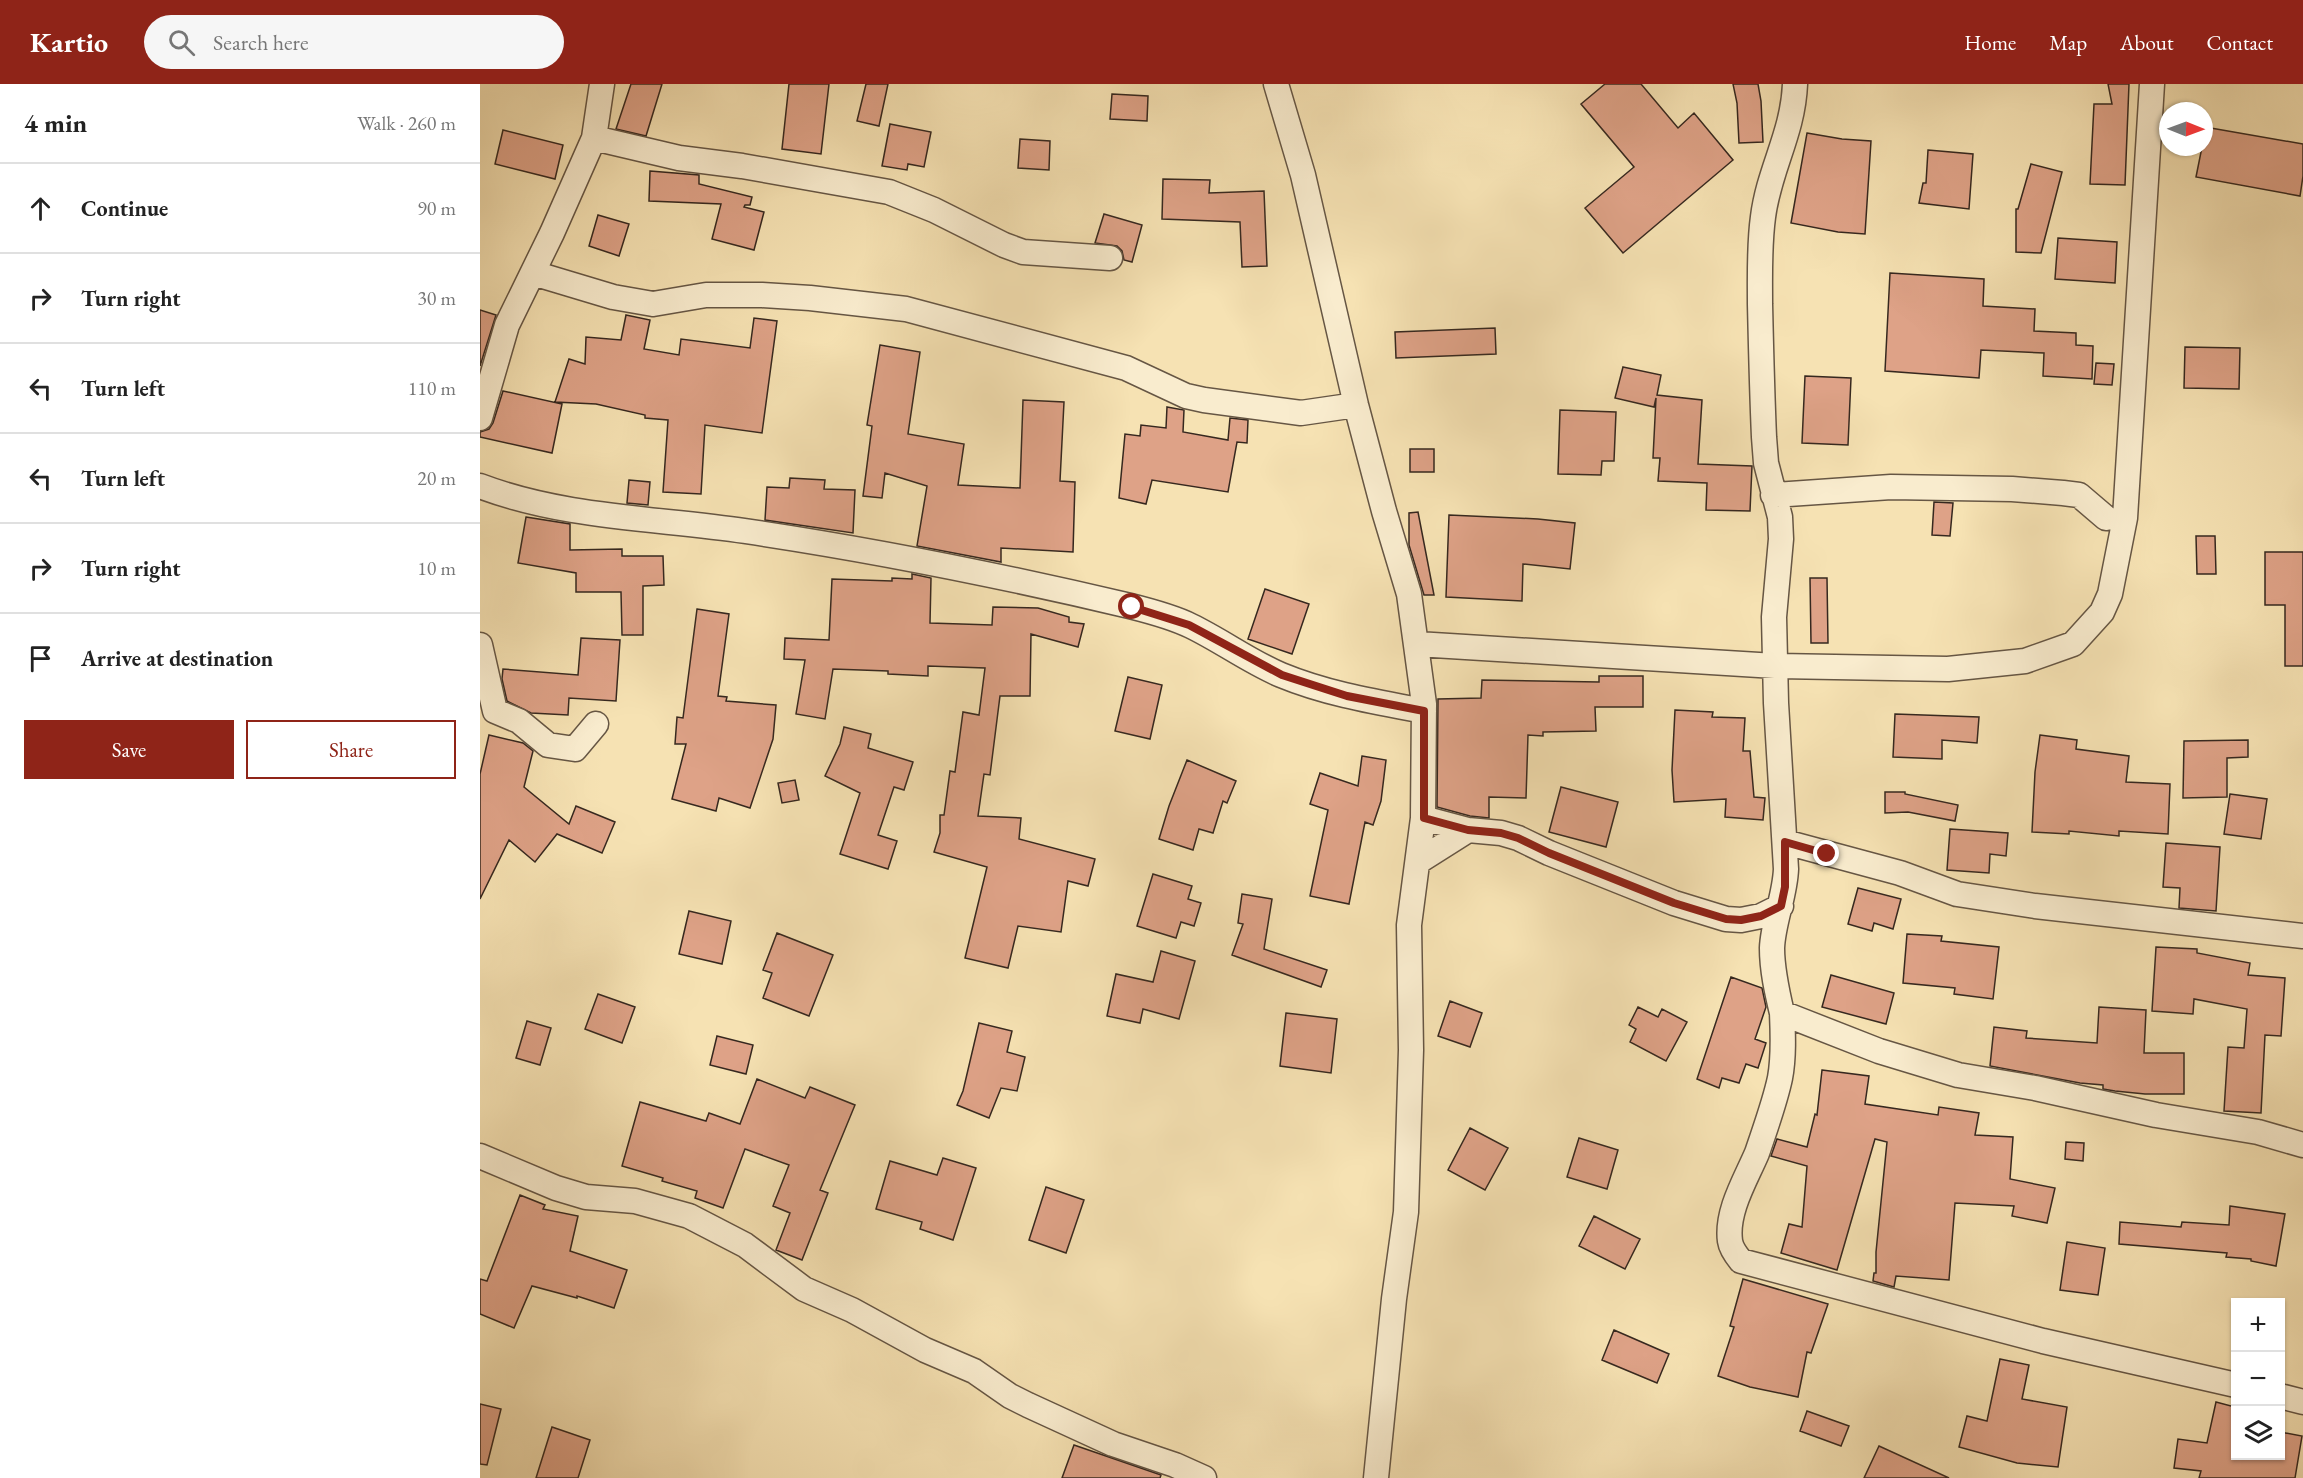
<!DOCTYPE html>
<meta charset="utf-8">
<style>
:root{--surface:#fff;--page:#f6f6f6;--text:#222;--muted:#767676;--line:#e0e0e0;--accent:#8f2418}
body{margin:0;font-family:"EB Garamond",serif;background:var(--page);color:var(--text)}
.controls{position:absolute;right:18px;bottom:18px;display:grid;overflow:hidden;border-radius:0px;box-shadow:0 2px 4px #0004}
.controls button{width:54px;height:54px;display:grid;place-items:center;padding:0;border:0;border-bottom:2px solid var(--line);background:var(--surface);color:var(--text);font:30px sans-serif}
.compass{position:absolute;left:1679px;top:18px;width:54px;height:54px;border-radius:50%;background:var(--surface);box-shadow:0 2px 4px #0004;rotate:91deg}
.stop{position:absolute;width:18px;height:18px;margin:-14px;border:4px solid #8f2418;border-radius:50%;background:#fff}
.stop.end{background:#8f2418;border-color:#fff;box-shadow:0 2px 6px #0008}
.list{margin:0;padding:0;list-style:none}
h2{display:flex;justify-content:space-between;align-items:center;height:78px;margin:0;padding:0 24px;font-size:26px}
h2 small{font-size:20px;font-weight:400;color:var(--muted)}
.list li{display:grid;grid-template-columns:39px 1fr auto;gap:18px;align-items:center;box-sizing:border-box;height:90px;padding:0 24px;border-top:2px solid var(--line)}
.list b{display:block;font-size:22px;white-space:nowrap}
.list em{font-size:20px;font-style:normal;color:var(--muted)}
.actions{display:flex;gap:12px;padding:18px 24px}
.actions a{flex:1;padding:14px 0;border:2px solid var(--accent);border-radius:0px;text-align:center;font-size:21px;color:var(--accent)}
.actions .main{background:var(--accent);color:#fff}
.icon{flex:none;width:33px;height:33px;fill:none;stroke:currentColor;stroke-width:2;stroke-linecap:round;stroke-linejoin:round}
.map{position:relative;flex:none;width:1823px;height:1394px;overflow:hidden}
header{display:flex;align-items:center;gap:36px;box-sizing:border-box;height:84px;padding:0 30px;background:var(--accent);color:#fff}
header strong{font-size:28px}
nav{display:flex;gap:33px;margin-inline-start:auto;font-size:21px}
.search{width:420px;height:54px;background:var(--page);display:flex;align-items:center;gap:15px;box-sizing:border-box;padding:0 21px;border-radius:33px;color:var(--muted);font-size:22px}
main{display:flex}
aside{flex:1;background:var(--surface)}
.map>svg:first-child{display:block}
.building{fill:#dea287;stroke:#36281f;stroke-width:1.5}
.lines{fill:none;stroke-linecap:round;stroke-linejoin:round}
.minor-casing{stroke:#665644;stroke-width:27}
.minor{stroke:#f9ecce;stroke-width:24}
.route{stroke:#8f2418;stroke-width:8}
</style>
<header>
<strong>Kartio</strong>
<div class="search"><svg class="icon" aria-label="search" viewBox="0 0 24 24"><circle cx="10" cy="10" r="6"/><path d="M15 15l6 6"/></svg>Search here</div>
<nav><a>Home</a><a>Map</a><a>About</a><a>Contact</a></nav>
</header>
<main>
<aside>
<h2>4 min<small>Walk · 260 m</small></h2>
<ul class="list">
<li><svg class="icon" aria-label="ahead" viewBox="0 0 24 24"><path d="M12 20V5M6 11l6-6 6 6"/></svg><div><b>Continue</b></div><em>90 m</em></li>
<li><svg class="icon" aria-label="right" viewBox="0 0 24 24"><path d="M7 20v-9h11M14 6l5 5-5 5"/></svg><div><b>Turn right</b></div><em>30 m</em></li>
<li><svg class="icon" aria-label="left" viewBox="0 0 24 24"><path d="M17 20v-9H6M10 6l-5 5 5 5"/></svg><div><b>Turn left</b></div><em>110 m</em></li>
<li><svg class="icon" aria-label="left" viewBox="0 0 24 24"><path d="M17 20v-9H6M10 6l-5 5 5 5"/></svg><div><b>Turn left</b></div><em>20 m</em></li>
<li><svg class="icon" aria-label="right" viewBox="0 0 24 24"><path d="M7 20v-9h11M14 6l5 5-5 5"/></svg><div><b>Turn right</b></div><em>10 m</em></li>
<li><svg class="icon" aria-label="arrive" viewBox="0 0 24 24"><path d="M6 21V4h12l-3 4 3 4H6"/></svg><div><b>Arrive at destination</b></div></li>
</ul>
<div class="actions"><a class="main">Save</a><a>Share</a></div>
</aside>
<div class="map">
<svg width="1823" height="1394" viewBox="0 0 1823 1394">
<rect width="100%" height="100%" fill="#f6e2b3"/>
<filter id="stains"><feTurbulence type="fractalNoise" baseFrequency=".00333" numOctaves="4"/><feColorMatrix values="0 0 0 0 .2 0 0 0 0 .09 0 0 0 0 .02 0 0 0 .5 -.17"/></filter>
<radialGradient id="worn" r=".72"><stop offset=".6" stop-color="#630" stop-opacity="0"/><stop offset="1" stop-color="#630" stop-opacity=".3"/></radialGradient>
<path class="building" d="M151 0H182L166 52 136 45Z
M309 0H349L341 70 302 65Z
M386 0H408L399 42 377 37Z
M1125 0H1161L1198 44 1214 29 1253 76 1143 169 1105 124 1154 83 1101 20Z
M1253 0H1278L1281 17 1283 58 1259 59 1257 19Z
M1628 0H1649L1645 101 1610 100 1614 20H1632Z
M632 10 668 12 667 37 630 35Z
M410 40 451 48 444 83 428 80 427 86 402 82Z
M1725 43 1823 60V92L1820 112 1716 93 1722 63H1724Z
M23 46 83 61 75 95 15 80Z
M1327 49 1362 55 1391 57 1385 150 1358 148 1311 139Z
M540 55 570 57 569 86 538 84Z
M1448 66 1493 70 1489 125 1439 119 1443 99H1446Z
M1551 80 1582 88 1561 169 1536 168V125H1538Z
M170 87 219 91V100L272 113 270 121H265L264 123 284 128 274 166 232 155 241 120 169 117Z
M683 95 730 96 729 109 784 107 787 182 762 183 760 138 682 135Z
M624 130 662 141 652 178 644 176 642 167 637 162 615 159Z
M118 131 149 140 139 172 109 162Z
M1578 154 1637 158 1635 199 1575 195Z
M1410 189 1504 195 1503 222 1555 225 1554 247 1596 249V261L1613 262 1612 295 1563 292 1564 269 1501 266 1499 294 1405 287Z
M0 226 16 231 0 282Z
M146 231 170 236 164 265 199 271 201 255 270 264 274 234 297 237 282 349 225 341 221 410 183 408 188 336 165 334V331L116 320 75 318 89 275 105 280 106 253 141 256Z
M1015 244 1016 270 916 274 915 248Z
M400 261 440 268 428 350 484 360 478 401 540 404 543 316 584 318 580 397 595 398 593 468 521 464V478L437 462 447 402 405 389 402 414 383 412 392 342 387 341Z
M1705 263 1760 264 1759 305 1704 304Z
M1616 279 1634 280 1632 301 1614 300Z
M1143 283 1181 291 1177 311 1222 316 1218 380 1272 382 1270 427 1226 426 1227 399 1178 397 1180 374H1173L1176 314 1174 323 1135 314Z
M1325 292 1371 294 1368 361 1322 359Z
M23 307 82 320 72 369 0 353V348L9 345 13 339Z
M687 323 704 326 703 348 748 356 750 334 768 336 767 359 757 358 748 408 672 396 666 420 639 414 645 350 660 352 661 341 686 344Z
M1080 326 1136 328 1134 377H1122L1121 391 1078 390Z
M930 365H954V388H930Z
M310 394 345 396 344 405 375 406 373 449 285 436 287 403 309 404Z
M149 396 170 398 168 421 147 419Z
M1454 418 1473 419 1470 452 1452 451Z
M938 428 954 511H944L929 461V429Z
M969 431 1058 435 1095 439 1090 485 1043 480 1042 517 966 513Z
M46 433 90 440V466L142 465V472H183L184 501 163 502V551H142L141 508H96V489L38 479Z
M1716 452H1735L1736 490H1717Z
M1785 468H1823V582H1805V521H1785Z
M432 490 451 494 450 539 512 541 513 523 558 524 589 533V538L604 540 598 563 551 550 550 612H520L510 691 504 690 498 732 541 734 539 755 615 775 608 802 588 797 581 848 538 842 528 884 485 874 507 783 454 768 460 749V731H464L470 687 475 688 483 628 499 631 505 584 448 582V592L408 590V587L353 585 345 635 316 630 325 576 304 575 305 554 349 556 352 495 412 497V494L432 495Z
M1330 494H1347L1348 559H1331Z
M785 505 829 520 812 570 768 555Z
M217 525 249 530 238 612 247 613 246 617 296 621 293 655 270 724 239 714 236 727 192 715 206 660H195L197 633 203 634Z
M101 554 140 556 136 617 89 614 88 631 51 629 27 617 22 595 23 585 98 591Z
M1119 592H1163V623H1115L1116 647 1063 648V652L1048 651 1046 714 1009 713V734L990 732 957 723 958 615 1001 614 1002 596 1119 598Z
M648 593 682 601 670 655 635 647Z
M1195 626 1233 628 1232 633 1265 634 1263 667H1270L1274 713 1285 714 1283 736 1245 733 1246 715 1194 718 1192 686Z
M1415 630 1499 633 1497 659 1462 656V675L1413 673Z
M364 643 391 650 388 664 433 678 424 706 414 703 398 751 417 757 408 785 360 770 380 709 345 692 360 660Z
M9 651 43 659 53 667 44 703 89 740 96 722 135 738 122 769 77 750 55 778 29 756 0 815V690Z
M1560 651 1597 656 1596 665 1649 672 1646 698 1690 700 1688 750 1639 747V752L1589 747V750L1552 748 1555 688Z
M1768 656V673L1747 674V713L1703 714 1704 657Z
M882 672 906 676 901 717 893 741 885 738 869 820 830 812 848 726 830 720 840 689 878 702Z
M707 676 756 697 747 719 743 717 733 749 719 745 713 766 679 755 689 722Z
M315 696 319 716 302 719 298 699Z
M1081 703 1138 718 1126 763 1069 748Z
M1405 708H1425V710L1478 721 1475 737 1428 728 1405 729Z
M1750 710 1787 715 1781 755 1744 750Z
M1470 745 1528 749 1526 772 1510 770 1509 789 1467 786Z
M1686 759 1740 763 1736 827 1699 824 1700 804 1683 803Z
M673 790 712 802 708 815 721 819 714 842 701 838 696 854 657 842Z
M1378 804 1421 815 1413 845 1394 839 1392 847 1368 840Z
M762 810 792 815 784 865 847 886 841 903 752 871 763 840 758 839Z
M209 827 251 837 242 880 199 870Z
M297 849 353 871 329 932 283 914 292 889 283 886Z
M1427 850 1462 852 1461 857 1519 863 1513 915 1474 910 1475 904 1423 899Z
M1676 863 1717 865V869L1770 879 1768 891 1805 894 1801 952 1785 951 1781 1029 1744 1027 1748 963 1764 964 1767 925 1714 915 1713 930 1672 927Z
M681 867 715 877 699 935 663 925 660 939 627 932 636 890 673 898Z
M1351 891 1414 909 1406 940 1342 923Z
M1251 893 1282 904 1286 923 1275 955 1286 959 1278 984 1266 980 1259 999 1242 994 1239 1004 1217 995Z
M118 910 155 923 142 959 105 945Z
M970 917 1002 929 990 963 958 952Z
M1158 923 1178 933 1182 925 1207 938 1186 977 1150 958 1156 945 1149 941Z
M1619 923 1666 926 1664 969H1704V1010H1665L1635 1007 1623 1005V1001L1600 999 1510 982 1514 943 1547 947 1546 954 1617 959Z
M806 929 857 935 851 989 800 982Z
M47 937 71 944 60 981 36 974Z
M499 939 532 947 527 968 545 973 537 1007 521 1004 509 1034 477 1021 483 1007Z
M237 952 273 961 266 990 230 981Z
M1342 986 1389 992 1385 1020 1458 1031 1459 1023 1499 1029 1495 1051 1533 1053 1530 1095 1575 1104 1567 1139 1532 1132 1534 1122 1475 1119 1469 1196 1416 1192 1414 1203 1393 1197 1394 1189H1396V1168L1407 1058 1395 1055 1357 1186 1301 1169 1309 1140 1322 1143 1327 1082 1291 1072 1297 1055 1327 1063 1335 1030 1337 1031Z
M277 995 325 1014 330 1003 375 1021 340 1106 348 1109 322 1176 296 1166 310 1129 293 1122 309 1081 265 1065 243 1124 215 1114 217 1107 182 1097 183 1094 142 1082 160 1018 226 1037 229 1029 260 1040Z
M990 1044 1028 1064 1005 1106 968 1086Z
M1099 1054 1138 1066 1127 1105 1087 1093Z
M1586 1058 1604 1059 1603 1077 1585 1075Z
M463 1074 496 1084 473 1156 440 1145 442 1138 396 1125 410 1077 457 1091Z
M566 1103 604 1116 586 1169 549 1156Z
M40 1111 65 1121 63 1125 98 1132 90 1167 147 1186 134 1224 97 1212V1214L52 1202 34 1244 0 1230V1195L7 1197Z
M1750 1122 1805 1130 1796 1182 1771 1177V1175L1746 1173 1747 1169 1639 1160 1640 1138 1701 1143 1702 1138 1749 1141Z
M1114 1132 1160 1155 1145 1185 1099 1162Z
M1587 1158 1625 1164 1618 1211 1580 1206Z
M1263 1195 1348 1220 1331 1269 1327 1268 1318 1313 1270 1303 1238 1292 1254 1243 1250 1242Z
M1134 1246 1189 1270 1177 1299 1122 1276Z
M1520 1275 1549 1281 1542 1315 1587 1323 1578 1383 1537 1379 1479 1363 1487 1332 1507 1337Z
M1736 1318 1755 1323V1371H1800V1348L1822 1352 1815 1394H1719L1721 1387 1694 1384 1698 1355 1727 1359Z
M0 1320 21 1325 7 1381 0 1380Z
M1327 1327 1369 1342 1361 1362 1320 1347Z
M72 1343 110 1356 98 1394H56Z
M594 1361 681 1391 680 1394H582Z
M1399 1362 1469 1394H1384Z"/>
<g class="lines">
<defs>
<path id="minor" d="M796 0 823 91 876 321 904 427 929 510 944 620 943 734 929 841 931 966 926 1128 914 1215 896 1394
M1315 0C1313 50 1289 85 1283 133 1279 162 1280 191 1280 220 1281 264 1282 308 1284 353L1286 379 1300 433 1301 455 1294 533 1296 619 1306 785C1305 812 1293 838 1292 864 1292 886 1297 908 1302 929L1399 967 1478 991 1555 1004 1676 1031 1778 1048 1823 1061
M114 54 199 74 262 82 409 108 454 126 524 161 543 168 630 174
M53 189 133 213 173 220 226 211H282L330 214 426 225 646 284 706 312 724 316 821 329 876 321
M0 334 27 241 72 149 114 54 122 0
M0 402C84 434 177 434 265 447 394 466 523 492 650 522 670 527 693 533 711 542 742 557 770 578 801 591 847 610 896 618 944 627
M1293 411 1411 403 1532 405 1583 409 1599 411 1626 434
M937 560 1295 582 1468 585 1545 577 1593 560 1622 528 1630 510 1645 434 1672 0
M0 561 15 627 39 637 68 661 95 665 116 640
M943 734 988 746 1021 749 1038 754 1069 769 1194 819 1246 835 1261 836 1281 832 1301 822
M1305 758 1420 789 1477 810 1555 822 1823 852
M939 777 988 746
M1302 929C1303 950 1304 973 1300 994 1295 1018 1285 1045 1277 1069 1266 1095 1246 1127 1250 1157 1251 1164 1256 1171 1261 1177L1563 1257 1756 1301
M0 1072 76 1104 106 1113 155 1117 209 1132 265 1161 324 1205 372 1226 445 1266 494 1287 530 1312 548 1321 633 1360 695 1381 724 1394
M1800 1312 1823 1318"/>
</defs>
<use href="#minor" class="minor-casing"/>
<use href="#minor" class="minor"/>
</g>
<g class="lines">
<path class="route" d="M652 523 709 541 802 591 867 612 944 627V734L988 746 1021 749 1038 754 1069 769 1194 819 1246 835 1261 836 1281 832 1301 822 1305 803V758L1347 770"/>
</g>
<rect width="100%" height="100%" filter="url(#stains)"/>
<rect width="100%" height="100%" fill="url(#worn)"/>
</svg>
<div class="controls">
<button>+</button>
<button>−</button>
<button><svg class="icon" aria-label="layers" viewBox="0 0 24 24"><path d="M12 4l9 5-9 5-9-5zM3 14l9 5 9-5"/></svg></button>
</div>
<svg class="compass" viewBox="-18 -18 36 36"><path d="M0-13l5 13h-10z" fill="#e53935"/><path d="M0 13l5-13h-10z" fill="#767676"/></svg>
<div class="stop" style="left:652px;top:523px"></div>
<div class="stop end" style="left:1347px;top:770px"></div>
</div>
</main>
